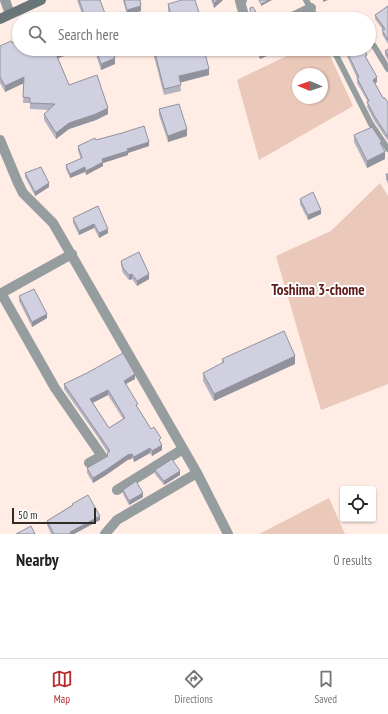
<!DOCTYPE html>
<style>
:root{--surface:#fff;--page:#f2f2f2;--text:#222;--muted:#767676;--line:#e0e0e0;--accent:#b8292b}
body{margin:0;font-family:"PT Sans Narrow",sans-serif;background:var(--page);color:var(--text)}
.controls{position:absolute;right:12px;bottom:12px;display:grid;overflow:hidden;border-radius:4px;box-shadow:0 1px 3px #0004}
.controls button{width:36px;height:36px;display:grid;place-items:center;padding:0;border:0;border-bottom:1px solid var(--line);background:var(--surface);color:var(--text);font:20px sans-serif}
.compass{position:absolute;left:292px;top:68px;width:36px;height:36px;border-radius:50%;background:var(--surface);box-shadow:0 1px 3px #0004;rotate:272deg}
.scale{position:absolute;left:12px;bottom:10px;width:84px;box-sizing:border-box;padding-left:4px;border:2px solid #312b28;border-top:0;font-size:11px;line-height:14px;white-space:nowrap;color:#312b28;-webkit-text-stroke:3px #fff;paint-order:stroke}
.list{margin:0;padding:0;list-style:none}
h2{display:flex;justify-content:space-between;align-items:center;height:52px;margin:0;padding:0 16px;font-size:17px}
h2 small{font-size:13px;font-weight:400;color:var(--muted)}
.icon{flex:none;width:22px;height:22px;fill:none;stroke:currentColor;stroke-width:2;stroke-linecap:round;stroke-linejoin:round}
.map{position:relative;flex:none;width:388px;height:534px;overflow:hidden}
.search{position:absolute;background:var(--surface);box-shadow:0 1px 3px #0004;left:12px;right:12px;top:12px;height:44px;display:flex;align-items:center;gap:10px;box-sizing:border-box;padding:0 14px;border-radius:22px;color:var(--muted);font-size:15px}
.sheet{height:124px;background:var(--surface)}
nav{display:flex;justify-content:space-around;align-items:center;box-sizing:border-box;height:56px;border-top:1px solid var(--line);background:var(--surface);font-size:11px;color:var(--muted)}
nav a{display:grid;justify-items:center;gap:2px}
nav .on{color:var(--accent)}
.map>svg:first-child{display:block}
.green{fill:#eac8ba;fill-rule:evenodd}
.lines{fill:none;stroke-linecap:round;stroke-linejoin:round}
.service{stroke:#959d9f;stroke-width:6}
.minor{stroke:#959d9f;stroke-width:10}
.secondary{stroke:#6a7578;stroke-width:10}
.wall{fill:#b4b3c1;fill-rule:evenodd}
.shaded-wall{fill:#92929d}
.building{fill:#d1d0e0;stroke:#92929d;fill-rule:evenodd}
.labels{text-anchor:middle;stroke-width:4;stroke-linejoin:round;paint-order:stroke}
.neighbourhood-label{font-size:15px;font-weight:bold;fill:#5f1b19;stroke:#fff}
</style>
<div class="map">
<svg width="388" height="534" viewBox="0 0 388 534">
<rect width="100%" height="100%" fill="#feece5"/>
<path class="green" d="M301 49H327L353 106 259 160 237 80ZM298 74H322V98H298Z
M380 183 388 196V384L321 410 276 256 331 231Z
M329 498 345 534H259Z"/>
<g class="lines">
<path class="service" d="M306 0 317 19
M374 46 388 69
M333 49 371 124 388 149"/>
<path class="minor" d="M5 0 10 14
M242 0 240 1 245 19
M288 19 311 8
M0 140 18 183 23 193 53 223 197 473 228 534
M1 293 55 388 102 456 89 463
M0 294 72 254
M117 490 183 449
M105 534 117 520 197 473"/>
<path class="secondary" d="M0 19 41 0"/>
</g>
<path class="wall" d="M77 0H100L107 19H84Z
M123 0H140L141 11 127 15Z
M211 0H223L214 8Z
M168 4 201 19H171L168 10Z
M388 6V44L382 34 383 30 375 19V15Z
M12 43 19 49H83L58 58 69 85 108 114 96 120 69 129 56 139 44 120V114L49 110 30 109V103H23L24 83 5 92 0 83V46Z
M94 49H112L115 64 101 70Z
M152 49H204L209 75 180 82 181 91 164 95Z
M255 49H282L260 59Z
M339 49H364L367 59 377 82 375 83 383 98 388 103V141L375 122 367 107 368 102 357 83V78L346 54 342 56Z
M388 49V61L385 55V51Z
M159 109 187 136 168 142 159 115Z
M354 135 382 147 385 159 367 168 354 142Z
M96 140 149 146 128 153V155L103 163V166L86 175 85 172 70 178 66 169V165L81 159 78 151V146Z
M25 173 49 187 35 196 25 177Z
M386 174H388V184L386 179Z
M300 199 321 214 308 220 300 204Z
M98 206 108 233 99 238 94 228 79 235 73 223V218Z
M121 261 149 279 137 286 132 279 129 280 123 273 121 265Z
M19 296 47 318 32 327 19 301Z
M222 359 295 364 214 401 203 381V373L222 363Z
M135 379 126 384 138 408 151 429 161 443 162 450 152 456 150 453 134 462 132 458 129 460V459L106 475 93 483 87 473V468L107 456 108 453 97 436 64 389V384ZM108 395 123 419 109 428 93 403Z
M155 470 180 475 164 485 155 474Z
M123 490 143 497 129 505 123 494Z
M72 504 100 520 74 534H51L47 525V521L72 505Z"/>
<path class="shaded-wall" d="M218 0H223L214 8V3Z
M269 0H272L261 6V4Z
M323 0H328L323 2Z
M141 6V11L127 15V10Z
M68 49H83L56 59V54Z
M272 49H282L260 59V55Z
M346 50V54L342 56V52Z
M115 58V64L101 70V64Z
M209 69V75L179 83V76Z
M24 77V83L5 92V86Z
M377 77V82L373 84V80Z
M108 108V114L96 120 69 129 56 139V133L69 123Z
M187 129V136L168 142V136Z
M149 142V146L128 153V155L103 163V166L86 175V171L102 159 127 149Z
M385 152V159L367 168V161Z
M85 167V172L70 178V174Z
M49 183V187L35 196V192Z
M321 210V214L308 220V215Z
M94 224V228L79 235V231Z
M108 229V233L99 238V233Z
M132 274V279L129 280V275Z
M149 274V279L137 286V281Z
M47 314V318L32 327V322Z
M295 356V364L214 401V394Z
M135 374V379L124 385V381Z
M108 390V395L90 404V399Z
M162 445V450L152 456V451Z
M150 448V453L134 462V457Z
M129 454V459L106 475 93 483V478Z
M132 454V458L129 460V455Z
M180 471V475L164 485V481Z
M143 493V497L129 505V501Z
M100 516V520L74 534H70V532Z"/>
<path class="building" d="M79 0H100L107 19H86Z
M124 0H140L141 6 127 10Z
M182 0H195L201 19H172L168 4Z
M213 0H218L214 3Z
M259 0H269L261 4Z
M388 6V40L382 30 385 29 375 15Z
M253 7 260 19H250L251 17 250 8Z
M19 40V49H68L56 54 69 85 97 75 108 108 96 114 69 123 56 133 44 114 55 104 30 103V98L23 97 24 77 5 86 0 77V46L11 41 12 43Z
M96 49H112L115 58 101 64Z
M154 49H204L209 69 179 76 181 85 164 89Z
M257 49H272L260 55Z
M341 49H364L367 55 365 56 377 77 373 80 383 98H385L388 103V137L375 117 367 102 369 101 357 78 359 77 346 50 342 52Z
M388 49V56L385 51Z
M179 104 187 129 168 136 159 109Z
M144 126 149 142 127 149 128 151 102 159 103 162 86 171 85 167 70 174 66 165 82 158 78 146 95 138 96 140 122 133Z
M372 127 382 142 380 143 385 152 367 161 354 135Z
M41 167 49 183 35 192 25 173Z
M386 174H388V180Z
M313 192 321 210 308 215 300 199Z
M98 206 108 229 99 233 94 224 79 231 73 218Z
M139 252 149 274 137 281 132 274 129 275 123 268 121 261Z
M34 289 47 314 32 322 19 296Z
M284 331 295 356 214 394 203 373 224 362 222 359Z
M123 353 135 374 124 381 138 404 136 405 151 429 154 427 161 438 159 440 162 445 152 451 150 448 134 457 132 454 129 455V454L106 470 93 478 87 468 108 456 107 455 108 452 110 451 97 432 64 384 87 373ZM108 390 125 418 109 428 90 399Z
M172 459 180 471 164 481 155 470Z
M136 481 143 493 129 501 123 490Z
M88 495 100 516 70 532 71 534H54L47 521 73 505 72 504Z
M31 526 35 534H16Z"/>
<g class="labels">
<g class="neighbourhood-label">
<text x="318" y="295">Toshima 3-chome</text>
</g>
</g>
</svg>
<div class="controls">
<button><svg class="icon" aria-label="locate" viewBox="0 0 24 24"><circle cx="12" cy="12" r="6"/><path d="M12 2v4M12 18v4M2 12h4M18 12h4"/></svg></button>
</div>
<svg class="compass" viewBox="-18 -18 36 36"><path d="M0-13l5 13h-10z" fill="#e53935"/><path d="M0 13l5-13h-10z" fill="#767676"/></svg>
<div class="scale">50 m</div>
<div class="search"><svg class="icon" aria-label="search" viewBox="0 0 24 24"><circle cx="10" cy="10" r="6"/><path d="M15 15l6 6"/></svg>Search here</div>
</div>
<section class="sheet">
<h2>Nearby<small>0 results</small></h2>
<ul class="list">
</ul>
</section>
<nav>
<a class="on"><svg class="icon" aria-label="map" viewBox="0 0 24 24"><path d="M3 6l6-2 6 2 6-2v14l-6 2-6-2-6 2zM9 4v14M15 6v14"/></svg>Map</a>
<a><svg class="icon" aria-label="directions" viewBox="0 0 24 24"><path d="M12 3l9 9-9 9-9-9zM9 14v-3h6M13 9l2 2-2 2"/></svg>Directions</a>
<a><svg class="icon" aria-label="saved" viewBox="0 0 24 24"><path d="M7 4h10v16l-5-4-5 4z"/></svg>Saved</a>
</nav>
